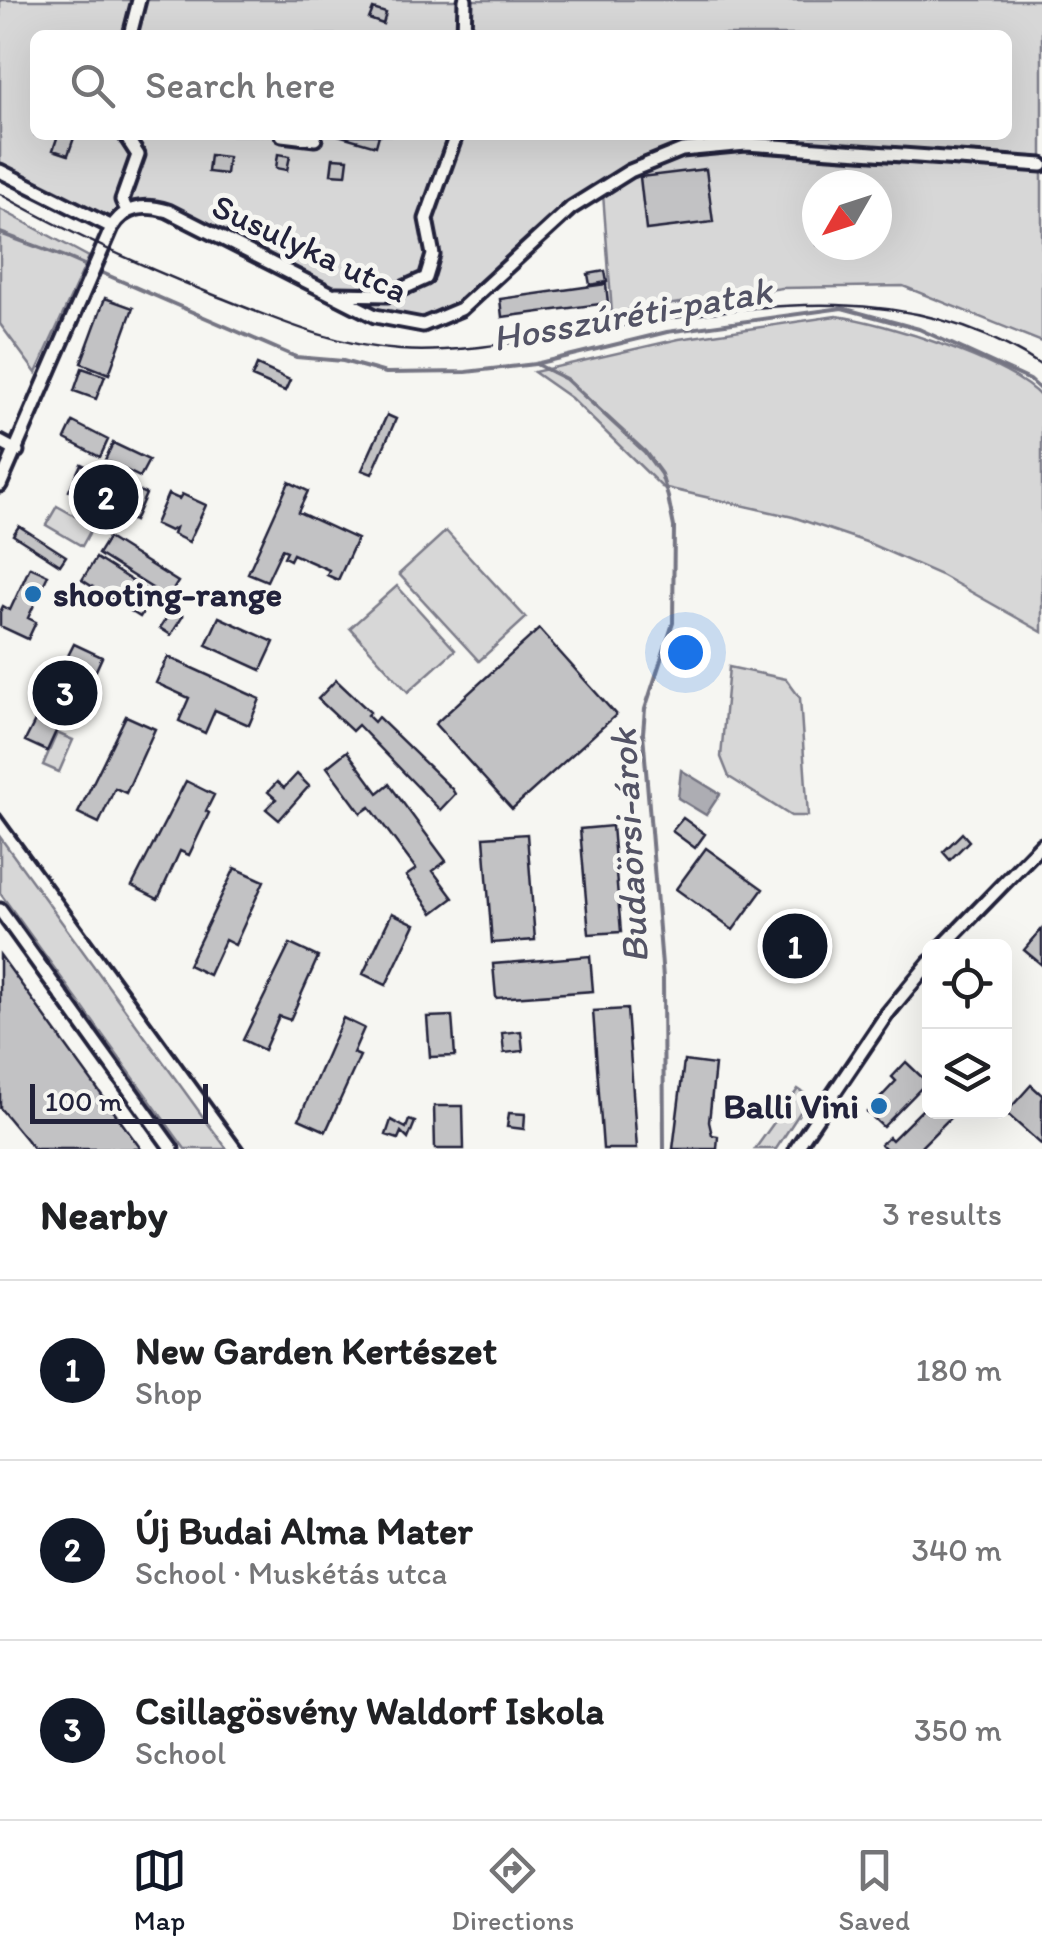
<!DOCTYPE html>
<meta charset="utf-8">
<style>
:root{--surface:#fff;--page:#f6f6f6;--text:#202124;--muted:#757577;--line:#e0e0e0;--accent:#111827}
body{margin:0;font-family:Itim,sans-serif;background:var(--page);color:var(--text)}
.controls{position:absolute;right:30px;bottom:30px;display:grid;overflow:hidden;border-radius:15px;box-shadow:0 10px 40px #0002}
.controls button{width:90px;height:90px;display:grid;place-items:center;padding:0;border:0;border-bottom:2px solid var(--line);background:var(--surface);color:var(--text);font:50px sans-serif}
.compass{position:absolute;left:802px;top:170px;width:90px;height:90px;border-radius:50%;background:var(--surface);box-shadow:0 10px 40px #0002;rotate:231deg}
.scale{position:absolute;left:30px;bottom:25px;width:178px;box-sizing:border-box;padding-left:10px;border:5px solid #22223b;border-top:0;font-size:28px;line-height:35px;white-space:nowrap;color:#22223b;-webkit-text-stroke:8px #f6f6f2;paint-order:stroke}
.you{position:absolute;left:685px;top:652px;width:35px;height:35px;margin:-25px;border:8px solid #fff;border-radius:50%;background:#1a73e8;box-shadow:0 0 0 15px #1a73e833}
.badge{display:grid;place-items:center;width:65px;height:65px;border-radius:50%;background:var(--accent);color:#fff;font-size:32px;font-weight:700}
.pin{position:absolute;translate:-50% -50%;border:5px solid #fff;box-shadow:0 2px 10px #0006}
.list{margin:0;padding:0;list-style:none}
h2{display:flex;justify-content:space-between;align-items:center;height:130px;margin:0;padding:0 40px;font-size:42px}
h2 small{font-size:32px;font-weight:400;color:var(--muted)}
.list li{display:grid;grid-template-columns:65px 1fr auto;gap:30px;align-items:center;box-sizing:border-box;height:180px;padding:0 40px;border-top:2px solid var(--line)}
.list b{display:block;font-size:38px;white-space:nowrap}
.list p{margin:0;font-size:32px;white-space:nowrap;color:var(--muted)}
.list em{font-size:32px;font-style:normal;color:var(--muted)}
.icon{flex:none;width:55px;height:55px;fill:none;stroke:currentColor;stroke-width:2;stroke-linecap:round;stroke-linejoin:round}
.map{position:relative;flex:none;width:1042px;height:1149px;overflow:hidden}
.search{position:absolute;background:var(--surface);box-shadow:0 10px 40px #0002;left:30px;right:30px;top:30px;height:110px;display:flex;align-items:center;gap:25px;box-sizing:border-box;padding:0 35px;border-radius:15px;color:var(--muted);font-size:38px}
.sheet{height:670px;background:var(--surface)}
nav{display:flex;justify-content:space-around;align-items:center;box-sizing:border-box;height:140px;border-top:2px solid var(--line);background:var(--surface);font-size:28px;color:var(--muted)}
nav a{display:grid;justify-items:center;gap:5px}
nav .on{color:var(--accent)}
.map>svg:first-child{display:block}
.green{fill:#d7d7d7;stroke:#7c7c89;stroke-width:2.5;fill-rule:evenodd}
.water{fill:#adadb3;stroke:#757583;stroke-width:2.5}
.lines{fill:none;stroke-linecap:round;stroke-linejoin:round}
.stream{stroke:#757583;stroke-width:4}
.building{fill:#c2c2c4;stroke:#22223b;stroke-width:2.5}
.minor-casing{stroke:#22223b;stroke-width:19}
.minor{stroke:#f6f6f2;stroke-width:11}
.tram{stroke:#22223b;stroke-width:2.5}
.rail{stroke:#22223b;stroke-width:4}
.poi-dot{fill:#1f6fb2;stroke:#f6f6f2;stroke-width:4}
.labels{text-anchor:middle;stroke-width:10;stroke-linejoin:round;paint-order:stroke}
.street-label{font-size:35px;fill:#22223b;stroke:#f6f6f2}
.poi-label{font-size:35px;font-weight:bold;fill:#22223b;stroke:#f6f6f2;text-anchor:start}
.water-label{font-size:38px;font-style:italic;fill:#535365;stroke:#f6f6f2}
</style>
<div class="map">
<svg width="1042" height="1149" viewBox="0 0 1042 1149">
<rect width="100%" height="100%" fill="#f6f6f2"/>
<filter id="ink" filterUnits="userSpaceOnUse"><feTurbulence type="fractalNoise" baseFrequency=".01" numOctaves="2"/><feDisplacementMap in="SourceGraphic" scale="20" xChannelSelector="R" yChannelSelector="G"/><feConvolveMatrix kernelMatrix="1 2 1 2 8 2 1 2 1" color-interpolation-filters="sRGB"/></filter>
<g filter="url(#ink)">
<path class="green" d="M0 0H1042V342L903 286 782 288 612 313 603 194 574 212 488 285 434 320 387 318 147 207 112 227 0 171ZM35 35H1007V135H35ZM817 185H877V245H817Z
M0 209 89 257 36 373 0 324Z
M836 316C884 322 1011 362 1042 398V632L941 575 866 542 793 517 662 487 571 398 534 372 679 339Z
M57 506 93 526 82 546 46 525Z
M446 531 526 618 479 661 399 574Z
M397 586 455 650 408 692 350 628Z
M729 667 786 679 800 698 808 816H791L729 777 721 757Z
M57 733 73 740 59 772 43 765Z
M0 837 201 1114 227 1149H185L0 893Z
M798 1089 810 1097 776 1149H755Z"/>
<path class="water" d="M681 770 720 794 706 815 678 798Z"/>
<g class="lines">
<path class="stream" d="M0 233 68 258 296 357 343 361 386 373 466 372 535 364 667 332 842 308 919 329 1030 380 1042 391
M536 364 566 379 645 452 661 474 668 497 674 527 673 623 645 709 643 733 663 978 664 1149"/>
</g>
<path class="building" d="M373 9 386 13 383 24 369 19Z
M58 135H75L68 155 53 150Z
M338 135H379L376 146Z
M278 154 290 156 287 170 276 168Z
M210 155 228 157 226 174 208 172Z
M333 158 348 159 346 175 331 174Z
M706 169 713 222 646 230 640 177Z
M605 271 607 282 590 285 588 274Z
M606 284 608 303 502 317 500 299Z
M105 298 133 308 109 374 81 363Z
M257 365 290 380 285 391 252 377Z
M82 368 105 376 96 399 74 391Z
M387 415 396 419 372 474 362 470Z
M73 422 108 440 100 457 65 439Z
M113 443 149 460 140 477 105 460Z
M81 464 146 494 134 521 69 491Z
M289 482 308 491 298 512 357 539 338 580 327 575 329 570 293 554 290 560 284 557 287 551 282 549 267 581 248 573Z
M168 494 179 499 182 494 206 505 189 542 173 534 175 528 170 531 155 524Z
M19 526 66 556 60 565 13 535Z
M108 538 178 582 168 598 98 554Z
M96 558 154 595 140 617 82 580Z
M30 567 48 575 28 618 36 622 28 639 0 626V612L3 606 10 610Z
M172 609 183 616 171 635 160 628Z
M219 617 274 642 261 670 206 645Z
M539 629 616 715 512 809 435 724Z
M74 644 102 657 73 721 63 716 47 751 25 741Z
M168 657 260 699 249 725 215 710 205 733 179 721 189 698 156 683Z
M336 680 370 712 367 715 374 722 378 717 452 789 455 794 440 810 358 725 352 731 318 699Z
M126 716 155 729 126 793 115 788 99 823 78 813Z
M347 751 378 793 389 784 446 861 433 871 453 898 433 913 406 876 416 869 370 807 361 813 327 767Z
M297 774 309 786 279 820 266 809 276 799 268 792 277 782 284 788Z
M186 781 214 795 206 811 209 813 189 855 180 851 158 899 132 886Z
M683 818 705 834 695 848 672 831Z
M612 826 621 932 589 934 580 829Z
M962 833 969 841 950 860 943 852Z
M527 834 535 940 492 943 484 837Z
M706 848 763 889 733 930 676 889Z
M235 868 264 881 235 945 225 940 209 975 188 965Z
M392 913 415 924 386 985 363 974Z
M1042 929V965L1024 950Z
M290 944 318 957 290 1020 279 1016 264 1050 243 1040Z
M0 955 141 1149H34L0 1108Z
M590 956 593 991 496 998 493 964Z
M627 1009 637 1149H603L593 1011Z
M452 1016 455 1056 430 1057 427 1017Z
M343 1018 364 1028 353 1053 360 1056 326 1131 299 1119Z
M521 1031 523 1051 504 1053 502 1033Z
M684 1061 715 1065 709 1122 712 1135 718 1136 717 1149H673Z
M906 1062 927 1082 883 1127 867 1112 896 1081 892 1077Z
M1031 1085 1042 1095V1145L1006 1113Z
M930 1102V1112H956L919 1149H886L881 1144 889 1137 892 1140Z
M434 1106H463L464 1149H435Z
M509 1113 525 1114 524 1129 507 1127Z
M391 1120 406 1128 409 1120 415 1122 408 1139 401 1132 398 1139 386 1135Z"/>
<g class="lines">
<defs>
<path id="minor" d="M130 35 139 0
M464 35 465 0
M125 135 138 155 122 200 127 211
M282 135 315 139
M0 171 112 227
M336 294 388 295 426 278 433 255 426 219 456 135
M0 442 17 451
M0 485 112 227C125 206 145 204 168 211L375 316 423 325 461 309 571 208 630 171 682 150 746 144 1042 165
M0 910 172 1149
M943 946 1042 844
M796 1149 887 1014 930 962"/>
</defs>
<use href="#minor" class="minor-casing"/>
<use href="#minor" class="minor"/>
<path class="tram" d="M0 194C70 234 144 267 219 297 278 320 336 346 400 350 445 353 490 346 535 339 704 317 889 262 1042 366"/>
<path class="rail" d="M0 814 244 1149"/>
</g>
</g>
<g class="poi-dot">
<circle cx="33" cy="594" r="10"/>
<circle cx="879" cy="1106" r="10"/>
</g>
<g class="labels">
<g class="street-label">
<text transform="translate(310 248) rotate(25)" y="12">Susulyka utca</text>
</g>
<g class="poi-label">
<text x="53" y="606">shooting-range</text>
<text x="859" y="1118" text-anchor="end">Balli Vini</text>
</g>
<g class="water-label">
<text transform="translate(632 314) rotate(-10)" y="13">Hosszúréti-patak</text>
<text transform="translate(629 846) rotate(-93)" y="13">Budaörsi-árok</text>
</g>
</g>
</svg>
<div class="controls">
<button><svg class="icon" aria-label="locate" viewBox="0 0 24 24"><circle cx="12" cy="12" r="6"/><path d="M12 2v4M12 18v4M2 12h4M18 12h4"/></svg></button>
<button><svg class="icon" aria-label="layers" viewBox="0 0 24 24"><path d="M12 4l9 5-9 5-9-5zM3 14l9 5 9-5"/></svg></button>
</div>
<svg class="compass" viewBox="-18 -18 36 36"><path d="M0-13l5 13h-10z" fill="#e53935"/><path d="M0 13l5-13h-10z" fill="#757577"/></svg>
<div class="scale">100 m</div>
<div class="you"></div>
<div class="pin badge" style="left:795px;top:946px">1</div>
<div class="pin badge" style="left:106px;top:497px">2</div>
<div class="pin badge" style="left:65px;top:693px">3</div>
<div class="search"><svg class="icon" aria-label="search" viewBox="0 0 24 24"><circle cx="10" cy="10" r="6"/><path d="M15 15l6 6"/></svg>Search here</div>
</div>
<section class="sheet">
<h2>Nearby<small>3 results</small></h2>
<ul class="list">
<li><span class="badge">1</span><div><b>New Garden Kertészet</b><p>Shop</p></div><em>180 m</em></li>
<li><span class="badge">2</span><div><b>Új Budai Alma Mater</b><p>School · Muskétás utca</p></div><em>340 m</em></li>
<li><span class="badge">3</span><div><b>Csillagösvény Waldorf Iskola</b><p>School</p></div><em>350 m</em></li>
</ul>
</section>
<nav>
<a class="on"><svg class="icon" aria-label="map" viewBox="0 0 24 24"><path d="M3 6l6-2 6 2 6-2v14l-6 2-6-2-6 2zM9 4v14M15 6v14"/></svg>Map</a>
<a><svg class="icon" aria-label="directions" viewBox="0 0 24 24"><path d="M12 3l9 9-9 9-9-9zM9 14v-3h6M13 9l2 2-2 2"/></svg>Directions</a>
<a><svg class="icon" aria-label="saved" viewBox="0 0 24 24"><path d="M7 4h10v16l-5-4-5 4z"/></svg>Saved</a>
</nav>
